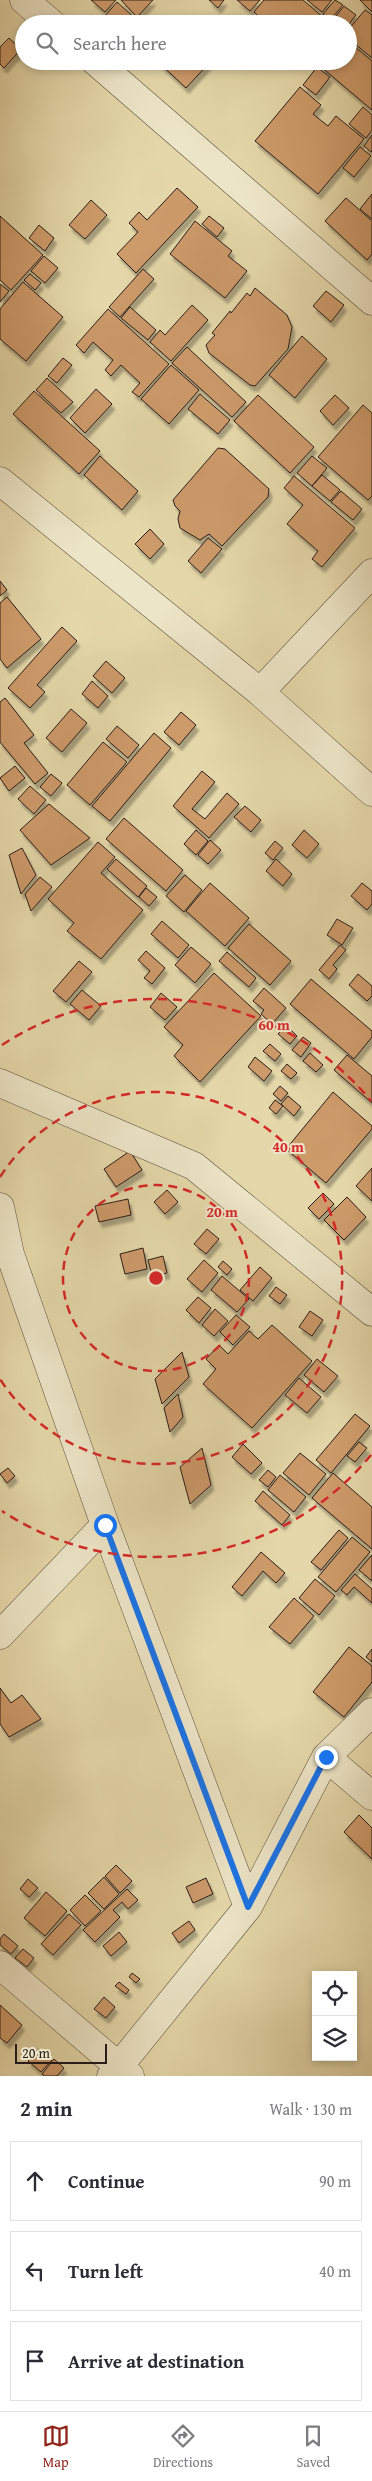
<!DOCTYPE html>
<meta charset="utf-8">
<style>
:root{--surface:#fff;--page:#f2f2f3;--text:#2b2b33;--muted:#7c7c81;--line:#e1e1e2;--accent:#8f2418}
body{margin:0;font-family:"Gentium Book Plus",serif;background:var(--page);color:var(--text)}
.controls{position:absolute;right:15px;bottom:15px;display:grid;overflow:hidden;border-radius:0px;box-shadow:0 2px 8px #0003}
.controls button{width:45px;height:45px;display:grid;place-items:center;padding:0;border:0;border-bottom:1px solid var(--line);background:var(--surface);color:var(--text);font:25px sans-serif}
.scale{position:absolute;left:15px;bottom:12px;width:92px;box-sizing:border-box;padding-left:5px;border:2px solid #2b1d18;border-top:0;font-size:14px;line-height:18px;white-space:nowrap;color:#2b1d18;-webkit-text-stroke:4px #ede5c7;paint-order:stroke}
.stop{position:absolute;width:15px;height:15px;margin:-11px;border:4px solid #1a73e8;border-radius:50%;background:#fff}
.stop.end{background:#1a73e8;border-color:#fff;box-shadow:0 1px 5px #0008}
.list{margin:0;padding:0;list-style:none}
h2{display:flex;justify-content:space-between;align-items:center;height:65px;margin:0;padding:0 20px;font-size:21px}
h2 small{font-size:16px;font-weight:400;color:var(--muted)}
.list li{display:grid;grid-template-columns:32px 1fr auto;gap:15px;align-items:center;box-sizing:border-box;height:80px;margin:0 10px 10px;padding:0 10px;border:1px solid var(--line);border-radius:0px}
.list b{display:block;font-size:19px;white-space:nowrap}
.list em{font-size:16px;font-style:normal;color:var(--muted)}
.icon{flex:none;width:28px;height:28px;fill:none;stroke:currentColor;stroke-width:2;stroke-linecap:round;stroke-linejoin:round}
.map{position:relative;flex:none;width:372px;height:2076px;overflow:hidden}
.search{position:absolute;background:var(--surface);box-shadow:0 2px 8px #0003;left:15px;right:15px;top:15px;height:55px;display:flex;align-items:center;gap:12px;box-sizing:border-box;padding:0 18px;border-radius:28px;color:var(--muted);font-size:19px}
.sheet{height:335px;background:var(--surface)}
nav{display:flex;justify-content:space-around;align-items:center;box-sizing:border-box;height:70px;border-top:1px solid var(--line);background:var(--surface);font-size:14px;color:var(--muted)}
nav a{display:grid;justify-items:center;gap:2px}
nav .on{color:var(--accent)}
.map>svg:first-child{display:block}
.building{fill:#cd9a6b;stroke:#2b1d18;filter:url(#shadow)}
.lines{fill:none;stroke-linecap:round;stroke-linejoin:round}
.street-casing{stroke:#594c3c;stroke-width:29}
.street{stroke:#ede5c7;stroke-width:28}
.route{stroke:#1a73e8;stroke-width:6}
.ring{fill:none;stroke:#d62828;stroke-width:2.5;stroke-dasharray:9 6}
.centre{fill:#d62828;stroke:#ede5c7;stroke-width:2.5}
.ring-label{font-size:15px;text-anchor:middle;font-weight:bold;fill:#d62828;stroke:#ede5c7;stroke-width:4;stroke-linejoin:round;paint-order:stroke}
</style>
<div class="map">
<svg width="372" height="2076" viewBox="0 0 372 2076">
<defs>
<filter id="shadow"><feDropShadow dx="3" dy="5.5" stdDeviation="1" flood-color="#0004"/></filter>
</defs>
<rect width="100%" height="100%" fill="#e4d7a9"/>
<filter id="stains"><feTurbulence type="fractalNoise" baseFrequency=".004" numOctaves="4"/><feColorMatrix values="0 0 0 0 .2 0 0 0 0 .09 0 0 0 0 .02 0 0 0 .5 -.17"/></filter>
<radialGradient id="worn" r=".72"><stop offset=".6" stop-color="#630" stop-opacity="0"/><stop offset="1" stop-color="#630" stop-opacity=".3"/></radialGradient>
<path class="building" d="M91 0H116L105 12Z
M121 0H153L137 17Z
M209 0H224L218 8Z
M237 0H260L250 11Z
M264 0H303L331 24H267L254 12Z
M307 0H332L322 12Z
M335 0 343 5 330 20 323 14Z
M360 0H372V12Z
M117 2 137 20 134 24H114L105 16Z
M344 6 356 15 348 25 335 24 332 21Z
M365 10 372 15V58L348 38V30Z
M232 15 240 22 239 24 226 22Z
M218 17 225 24H212Z
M9 38 21 49 4 68 0 64V47Z
M348 41 372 61V110L320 66 324 61H348Z
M157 61H211L186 88Z
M317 67 330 77 316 95 303 85Z
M300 87 321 105 313 114 328 126 336 116 364 139 318 194 255 141Z
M363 107 372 115V130L366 138 349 124Z
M372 135V150L371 152 364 146Z
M360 147 371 156 354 177 343 168Z
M177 188 198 207 136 273 117 254 138 232 129 223 139 212 147 220Z
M372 194V219L360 209Z
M346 198 372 221V254L367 260 325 221Z
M91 200 107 215 85 239 69 225Z
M0 216 43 255 11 290 0 280Z
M209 216 224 228 217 237 202 224Z
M195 221 232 251 228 256 247 271 225 298 170 254Z
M39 225 54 238 45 251 29 238Z
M44 256 58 268 45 283 31 271Z
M143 269 154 279 120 317 109 307Z
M30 274 41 283 35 290 24 280Z
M23 282 63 317 26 361 0 339V309Z
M0 284 9 291 0 302Z
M255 288 287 315 292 327 288 349 255 386 250 385 209 353 206 345 215 335 212 333 230 311 231 313 247 293 250 296Z
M326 291 344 305 331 322 313 306Z
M192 305 208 320 171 361 150 342 160 330 165 335Z
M130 307 156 330 148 340 121 318Z
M108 309 169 364 139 397 132 392 140 383 121 365 111 376 105 370 113 360 93 342 84 353 76 345Z
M302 336 327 359 295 398 269 375Z
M187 347 246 402 232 417 172 363Z
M63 358 72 365 57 383 48 376Z
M171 365 199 390 169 424 141 399Z
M47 378 73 402 61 413 36 390Z
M96 389 112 404 85 433 70 418Z
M34 391 100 451 79 474 13 414Z
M200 394 230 420 218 434 188 409Z
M258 395 314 447 290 473 234 421Z
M335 395 349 408 333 425 320 411Z
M363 405 372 413V496L368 500 318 457Z
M218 448 225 449 269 489 268 497 222 546 209 534 200 540 180 528 178 519 180 511 175 506 173 500Z
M100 456 138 491 122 510 84 475Z
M312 456 327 468 312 486 297 473Z
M322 475 340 490 330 501 312 486Z
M294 476 355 528 322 567 312 559 318 551 287 524 303 505 284 488Z
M341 491 362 509 353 520 331 502Z
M150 529 164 544 150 559 135 544Z
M208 538 222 549 201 573 188 561Z
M0 581 7 590 0 596Z
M7 597 41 639 7 668 0 659V603Z
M62 627 77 641 37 685 45 692 30 708 8 688Z
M106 661 125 678 112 693 93 676Z
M92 681 108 696 98 708 82 694Z
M5 698 34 735 24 743 48 773 35 784 0 742V702Z
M71 709 87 723 62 752 46 738Z
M181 712 196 725 179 745 164 732Z
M117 726 139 745 128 758 106 739Z
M154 733 171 748 110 821 92 806Z
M103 742 127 762 90 805 67 785Z
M15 766 25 778 9 791 0 778Z
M202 771 215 782 192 809 205 819 227 793 239 804 209 838 173 806Z
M51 774 62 783 51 796 40 787Z
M30 786 46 800 34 814 18 799Z
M49 804 90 838 51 865 20 830Z
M245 806 261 820 251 832 234 817Z
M124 818 183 870 166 891 106 839Z
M196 830 208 841 196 855 184 844Z
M304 830 319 844 307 858 292 845Z
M210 840 221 850 208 864 198 855Z
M275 841 283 848 273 860 265 853Z
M98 842 115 857 101 873 143 910 101 959 67 931 74 923 48 899Z
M22 848 36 875 21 894 9 855Z
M116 859 147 886 138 897 107 869Z
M276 859 292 874 283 886 266 871Z
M185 875 202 890 184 912 166 896Z
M40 877 52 887 31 911 25 894Z
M210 883 249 918 225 946 186 911Z
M362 883 372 891V904L367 910 351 896Z
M146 888 157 897 149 906 139 897Z
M337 919 353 928 342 945 327 935Z
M162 921 189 945 178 958 151 934Z
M249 924 291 961 270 985 228 948Z
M340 945 346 950 333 965 337 969 329 979 319 970Z
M191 947 211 964 195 983 175 965Z
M146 951 165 968 152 984 144 978 150 971 138 960Z
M227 952 256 978 249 987 219 961Z
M79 961 92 972 66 1002 53 991Z
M214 973 261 1016 200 1082 174 1056 183 1045 164 1027Z
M358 974 372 986V996L367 1001 349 985Z
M311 979 372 1031V1037L354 1059 290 1004Z
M264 988 286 1008 272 1024 261 1014 264 1010 253 1001Z
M82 990 101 1006 89 1020 70 1004Z
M161 993 177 1007 165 1020 150 1007Z
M286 1025 297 1036 290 1044 278 1034Z
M303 1037 311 1043 301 1057 292 1050Z
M270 1044 281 1054 275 1061 263 1051Z
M310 1053 323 1065 316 1072 303 1061Z
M347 1055 372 1076V1103L334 1070Z
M255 1057 272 1071 264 1081 248 1067Z
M287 1064 297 1073 291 1079 281 1071Z
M280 1086 288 1093 281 1101 273 1094Z
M333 1092 372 1126V1129L326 1183 286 1149Z
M288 1096 301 1107 294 1116 281 1104Z
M275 1100 283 1106 276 1114 269 1108Z
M130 1151 142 1170 116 1187 104 1169Z
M372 1168V1201L356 1186Z
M167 1190 178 1202 165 1214 154 1202Z
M323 1193 334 1204 319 1219 308 1208Z
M347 1197 366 1217 344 1240 324 1220Z
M128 1199 131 1215 99 1222 95 1206Z
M207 1229 219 1239 206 1254 194 1244Z
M143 1248 147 1269 125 1274 120 1254Z
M163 1256 167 1273 152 1276 148 1260Z
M204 1260 218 1273 202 1292 187 1279Z
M223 1261 232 1269 227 1275 218 1267Z
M260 1267 272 1278 253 1301 240 1290Z
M222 1276 249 1299 237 1312 211 1290Z
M276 1287 287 1295 280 1304 269 1296Z
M198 1297 211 1308 199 1323 186 1310Z
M215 1309 228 1321 214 1336 202 1325Z
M310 1311 323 1320 312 1336 299 1327Z
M236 1315 250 1327 233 1345 220 1332Z
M272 1325 312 1361 252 1428 203 1384 216 1369 206 1359 219 1345 228 1354 249 1331 258 1339Z
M182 1352 189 1377 162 1404 155 1379Z
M317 1359 338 1376 324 1392 304 1375Z
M299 1378 321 1397 307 1413 285 1395Z
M178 1394 183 1417 170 1432 164 1408Z
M355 1414 370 1426 331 1473 316 1460Z
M359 1442 367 1448 355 1462 347 1456Z
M243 1444 262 1463 251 1474 232 1457Z
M202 1448 211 1485 190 1504 180 1467Z
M300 1453 326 1474 309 1495 283 1473Z
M8 1468 15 1476 7 1483 0 1474Z
M268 1470 276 1477 268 1487 259 1480Z
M333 1473 372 1507V1549L312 1498Z
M280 1475 306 1497 294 1512 268 1490Z
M263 1491 290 1515 282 1525 255 1501Z
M339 1530 348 1538 321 1570 311 1562Z
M352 1537 370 1552 336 1592 318 1577Z
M261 1552 285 1573 276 1583 263 1571 242 1596 232 1587Z
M372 1555V1581L359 1570Z
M355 1574 372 1589V1603L354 1587 347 1595 341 1590Z
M315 1579 335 1596 319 1615 299 1598Z
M294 1598 314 1616 290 1644 269 1627Z
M349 1647 372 1666V1682L344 1717 313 1692Z
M372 1649V1662L366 1657Z
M0 1688 11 1703 22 1695 41 1719 9 1737 0 1724Z
M359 1815 372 1828V1859L344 1832Z
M116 1865 132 1881 120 1893 105 1876Z
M104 1877 119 1894 104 1909 88 1893Z
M206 1878 213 1894 193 1903 186 1887Z
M28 1879 38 1888 29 1897 20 1889Z
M127 1889 138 1900 128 1909 122 1902 113 1910 120 1917 95 1942 83 1930Z
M46 1892 67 1911 45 1936 24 1918Z
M85 1895 101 1911 85 1926 70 1910Z
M69 1914 81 1925 53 1955 41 1944Z
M189 1921 195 1930 179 1943 172 1933Z
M119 1932 127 1942 111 1956 103 1946Z
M4 1934 18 1946 11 1954 0 1945V1939Z
M23 1949 34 1958 27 1967 15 1958Z
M132 1973 140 1979 136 1983 129 1977Z
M119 1982 129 1990 126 1994 115 1986Z
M104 1997 115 2007 106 2018 94 2009Z
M0 2005 22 2025 7 2043 0 2038Z
M38 2049 52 2060 41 2072 28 2061Z
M54 2059 64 2068 57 2076H45L42 2074Z"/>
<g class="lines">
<defs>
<path id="street" d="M24 0 52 24
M95 61 372 301
M0 481 260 692 372 792
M260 692 372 573
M0 1083 194 1166 372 1312
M0 1207 10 1254 105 1525 248 1907
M0 1635 105 1525
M326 1757 372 1796
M0 1965 130 2076
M111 2076 248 1907 326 1757 372 1712"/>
</defs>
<use href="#street" class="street-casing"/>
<use href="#street" class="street"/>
</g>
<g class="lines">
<path class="route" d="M105 1525 248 1907 326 1757"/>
</g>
<g class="ring">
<circle cx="156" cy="1278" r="93"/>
<path d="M0 1177A186 186 0 1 1 0 1379"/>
<path d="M371 1455A279 279 0 0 1 2 1511M2 1045A279 279 0 0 1 371 1101"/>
</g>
<circle cx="156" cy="1278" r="8" class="centre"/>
<g class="ring-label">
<text x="274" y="1030">60 m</text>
<text x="288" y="1152">40 m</text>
<text x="222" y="1217">20 m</text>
</g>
<rect width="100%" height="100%" filter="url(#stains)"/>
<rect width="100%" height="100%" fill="url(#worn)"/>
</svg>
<div class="controls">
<button><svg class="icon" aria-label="locate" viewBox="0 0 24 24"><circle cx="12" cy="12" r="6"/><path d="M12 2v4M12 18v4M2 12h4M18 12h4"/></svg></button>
<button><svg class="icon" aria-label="layers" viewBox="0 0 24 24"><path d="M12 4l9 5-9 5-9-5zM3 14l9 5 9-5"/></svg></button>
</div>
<div class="scale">20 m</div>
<div class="stop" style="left:105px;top:1525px"></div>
<div class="stop end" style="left:326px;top:1757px"></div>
<div class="search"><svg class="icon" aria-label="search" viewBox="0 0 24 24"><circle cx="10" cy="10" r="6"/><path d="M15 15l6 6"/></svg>Search here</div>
</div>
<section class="sheet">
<h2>2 min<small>Walk · 130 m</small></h2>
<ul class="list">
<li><svg class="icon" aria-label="ahead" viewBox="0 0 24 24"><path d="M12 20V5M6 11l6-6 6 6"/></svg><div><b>Continue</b></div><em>90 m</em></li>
<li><svg class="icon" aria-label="left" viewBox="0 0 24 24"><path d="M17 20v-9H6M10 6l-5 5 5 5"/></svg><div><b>Turn left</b></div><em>40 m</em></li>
<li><svg class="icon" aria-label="arrive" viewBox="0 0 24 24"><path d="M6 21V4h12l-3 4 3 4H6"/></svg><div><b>Arrive at destination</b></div></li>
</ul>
</section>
<nav>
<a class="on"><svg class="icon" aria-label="map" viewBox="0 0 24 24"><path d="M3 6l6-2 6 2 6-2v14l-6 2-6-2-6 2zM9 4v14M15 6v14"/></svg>Map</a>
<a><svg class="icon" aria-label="directions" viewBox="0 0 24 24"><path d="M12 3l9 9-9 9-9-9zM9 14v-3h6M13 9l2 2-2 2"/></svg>Directions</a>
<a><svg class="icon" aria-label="saved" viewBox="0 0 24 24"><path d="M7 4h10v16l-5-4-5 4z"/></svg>Saved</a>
</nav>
